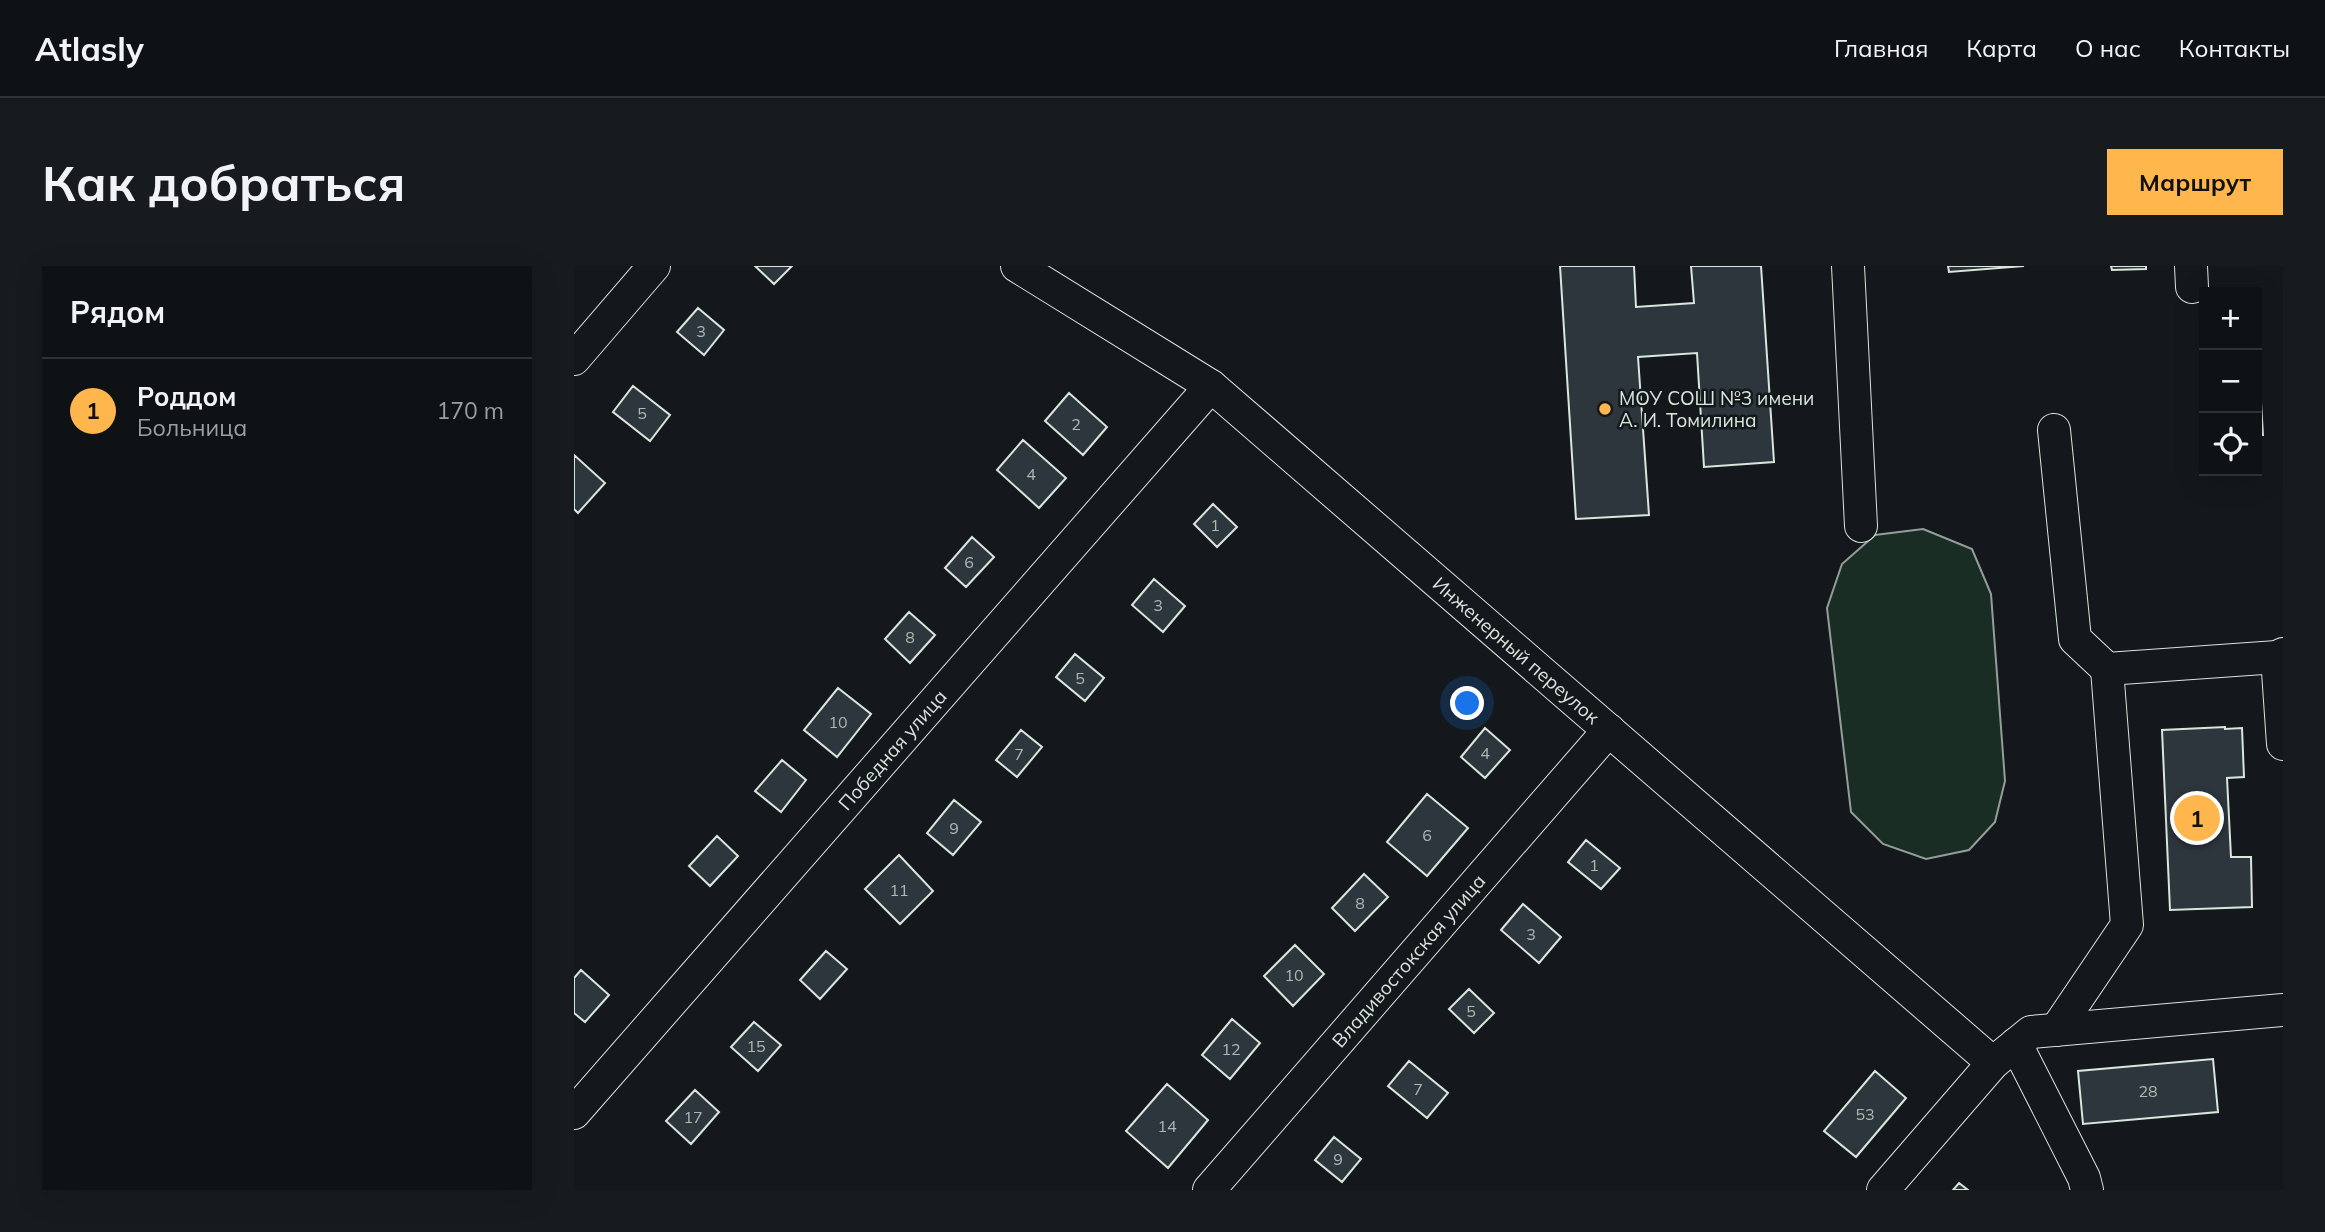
<!DOCTYPE html>
<html lang="ru">
<meta charset="utf-8">
<style>
:root{--surface:#0f1215;--page:#181b1e;--text:#f1f3f6;--muted:#9b9ea0;--line:#2f3234;--accent:#ffb74d}
body{margin:0;font-family:Mulish,sans-serif;background:var(--page);color:var(--text)}
.controls{position:absolute;right:21px;top:21px;display:grid;overflow:hidden;border-radius:0px;box-shadow:0 7px 28px #0002}
.controls button{width:63px;height:63px;display:grid;place-items:center;padding:0;border:0;border-bottom:2px solid var(--line);background:var(--surface);color:var(--text);font:35px sans-serif}
.you{position:absolute;left:894px;top:438px;width:24px;height:24px;margin:-18px;border:5px solid #fff;border-radius:50%;background:#1a73e8;box-shadow:0 0 0 10px #1a73e833}
.badge{display:grid;place-items:center;width:46px;height:46px;border-radius:50%;background:var(--accent);color:#111;font-size:23px;font-weight:700}
.pin{position:absolute;translate:-50% -50%;border:4px solid #fff;box-shadow:0 2px 7px #0006}
.list{margin:0;padding:0;list-style:none}
h2{display:flex;justify-content:space-between;align-items:center;height:91px;margin:0;padding:0 28px;font-size:30px}
h2 small{font-size:23px;font-weight:400;color:var(--muted)}
.list li{display:grid;grid-template-columns:46px 1fr auto;gap:21px;align-items:center;box-sizing:border-box;height:105px;padding:0 28px;border-top:2px solid var(--line)}
.list b{display:block;font-size:26px;white-space:nowrap}
.list p{margin:0;font-size:23px;white-space:nowrap;color:var(--muted)}
.list em{font-size:23px;font-style:normal;color:var(--muted)}
.icon{flex:none;width:38px;height:38px;fill:none;stroke:currentColor;stroke-width:2;stroke-linecap:round;stroke-linejoin:round}
.map{position:relative;flex:none;width:1709px;height:924px;overflow:hidden;border-radius:0px}
header{display:flex;align-items:center;gap:42px;box-sizing:border-box;height:98px;padding:0 35px;background:var(--surface);border-bottom:2px solid var(--line)}
header strong{font-size:33px}
nav{display:flex;gap:38px;margin-inline-start:auto;font-size:24px}
.intro{display:flex;align-items:center;justify-content:space-between;box-sizing:border-box;height:168px;padding:0 42px}
h1{margin:0;font-size:49px}
.button{padding:18px 32px;border-radius:0px;background:var(--accent);color:#111;font-size:24px;font-weight:700}
main{display:flex;gap:42px;padding:0 42px}
aside{flex:1;background:var(--surface);border-radius:0px;box-shadow:0 7px 28px #0002}
.map>svg:first-child{display:block}
.green{fill:#1a2d24;stroke:#939e99;stroke-width:2}
.building{fill:#2c363c;stroke:#d8e6dc;stroke-width:2}
.lines{fill:none;stroke-linecap:round;stroke-linejoin:round}
.minor-casing{stroke:#d8e6dc;stroke-width:34}
.minor{stroke:#14181c;stroke-width:32}
.poi-dot{fill:#ffb74d;stroke:#14181c;stroke-width:2.5}
.labels{text-anchor:middle;stroke-width:5;stroke-linejoin:round;paint-order:stroke}
.number-label{font-size:16px;fill:#adbab4}
.poi-label{font-size:19px;fill:#d8e6dc;stroke:#14181c;text-anchor:start}
.street-label{font-size:19px;fill:#d8e6dc;stroke:#14181c}
</style>
<header>
<strong>Atlasly</strong>
<nav><a>Главная</a><a>Карта</a><a>О нас</a><a>Контакты</a></nav>
</header>
<div class="intro"><h1>Как добраться</h1><a class="button">Маршрут</a></div>
<main>
<aside>
<h2>Рядом<small></small></h2>
<ul class="list">
<li><span class="badge">1</span><div><b>Роддом</b><p>Больница</p></div><em>170 m</em></li>
</ul>
</aside>
<div class="map">
<svg width="1709" height="924" viewBox="0 0 1709 924">
<rect width="100%" height="100%" fill="#14181c"/>
<path class="green" d="M1349 263 1398 283 1417 328 1431 515 1421 556 1395 584 1352 593 1309 578 1277 546 1253 342 1268 298 1301 269Z"/>
<path class="building" d="M181 0H218L200 18Z
M986 0H1060L1062 41 1120 37 1117 0H1187L1200 196 1130 201 1123 87 1064 91 1075 249 1002 253Z
M1374 0H1450L1375 6Z
M1537 0H1572V3L1538 4Z
M124 42 150 64 130 89 103 66Z
M59 120 96 149 76 175 39 146Z
M1683 120H1686L1689 169H1683Z
M495 127 533 161 509 189 471 155Z
M449 174 492 212 465 242 423 204Z
M0 189 31 217 4 247 0 243Z
M639 238 663 261 643 281 620 258Z
M398 271 420 291 392 321 371 302Z
M580 313 611 340 589 366 558 339Z
M335 346 361 369 336 397 311 373Z
M501 388 530 412 511 435 482 411Z
M264 422 297 448 263 491 230 464Z
M1651 461V463L1668 462 1670 511 1653 512 1657 591H1677L1678 641 1596 644 1588 464Z
M911 462 936 484 911 512 887 491Z
M447 464 468 481 443 511 422 494Z
M208 494 232 514 207 546 181 525Z
M853 528 894 562 853 610 813 576Z
M380 534 407 556 379 589 353 567Z
M143 570 164 590 136 620 115 600Z
M1012 574 1046 602 1027 623 994 596Z
M325 589 359 625 326 658 291 623Z
M790 608 814 631 781 665 758 642Z
M949 638 987 671 965 697 927 664Z
M721 679 750 708 719 740 690 710Z
M252 685 273 703 246 733 226 714Z
M7 704 35 729 11 756 0 747V712Z
M895 723 920 747 900 767 875 743Z
M658 753 686 777 656 813 628 789Z
M180 756 207 779 184 805 157 781Z
M1639 793 1644 846 1509 858 1504 805Z
M835 795 874 827 853 852 814 820Z
M1301 805 1332 832 1282 891 1250 865Z
M593 818 634 854 594 902 552 865Z
M121 824 145 846 117 878 92 855Z
M760 871 787 893 768 916 741 894Z
M1385 917 1394 924H1379Z"/>
<g class="lines">
<defs>
<g id="minor">
<path id="s1" d="M443 0 637 120 1419 797"/>
<path d="M1274 0 1287 260"/>
<path d="M1617 0 1618 21"/>
<path d="M0 93 80 0"/>
<path d="M1480 164 1501 373 1533 403 1703 391 1709 388"/>
<path d="M1703 391 1709 478"/>
<path d="M1482 764 1553 659 1533 403"/>
<path d="M1442 778 1510 912 1513 924"/>
<path id="s2" d="M0 847 637 120"/>
<path id="s3" d="M635 924 1035 464"/>
<path d="M1309 924 1419 797 1457 766 1709 744"/>
</g>
</defs>
<use href="#minor" class="minor-casing"/>
<use href="#minor" class="minor"/>
</g>
<circle class="poi-dot" cx="1031" cy="143" r="7"/>
<g class="labels">
<g class="number-label">
<text x="127" y="71">3</text>
<text x="68" y="153">5</text>
<text x="502" y="164">2</text>
<text x="457" y="214">4</text>
<text x="641" y="265">1</text>
<text x="395" y="302">6</text>
<text x="584" y="345">3</text>
<text x="336" y="377">8</text>
<text x="506" y="418">5</text>
<text x="264" y="462">10</text>
<text x="911" y="493">4</text>
<text x="445" y="494">7</text>
<text x="380" y="568">9</text>
<text x="853" y="575">6</text>
<text x="1020" y="605">1</text>
<text x="325" y="630">11</text>
<text x="786" y="643">8</text>
<text x="957" y="674">3</text>
<text x="720" y="715">10</text>
<text x="897" y="751">5</text>
<text x="182" y="786">15</text>
<text x="657" y="789">12</text>
<text x="844" y="829">7</text>
<text x="1574" y="831">28</text>
<text x="1291" y="854">53</text>
<text x="119" y="857">17</text>
<text x="593" y="866">14</text>
<text x="764" y="899">9</text>
</g>
<g class="poi-label">
<text x="1045" y="139">МОУ СОШ №3 имени<tspan x="1045" dy="22">А. И. Томилина</tspan></text>
</g>
<g class="street-label">
<text dy="7" stroke="none"><textPath href="#s1" startOffset="632">Инженерный переулок</textPath></text>
<text dy="7" stroke="none"><textPath href="#s2" startOffset="483">Победная улица</textPath></text>
<text dy="7" stroke="none"><textPath href="#s3" startOffset="304">Владивостокская улица</textPath></text>
</g>
</g>
</svg>
<div class="controls">
<button>+</button>
<button>−</button>
<button><svg class="icon" aria-label="locate" viewBox="0 0 24 24"><circle cx="12" cy="12" r="6"/><path d="M12 2v4M12 18v4M2 12h4M18 12h4"/></svg></button>
</div>
<div class="you"></div>
<div class="pin badge" style="left:1623px;top:552px">1</div>
</div>
</main>
